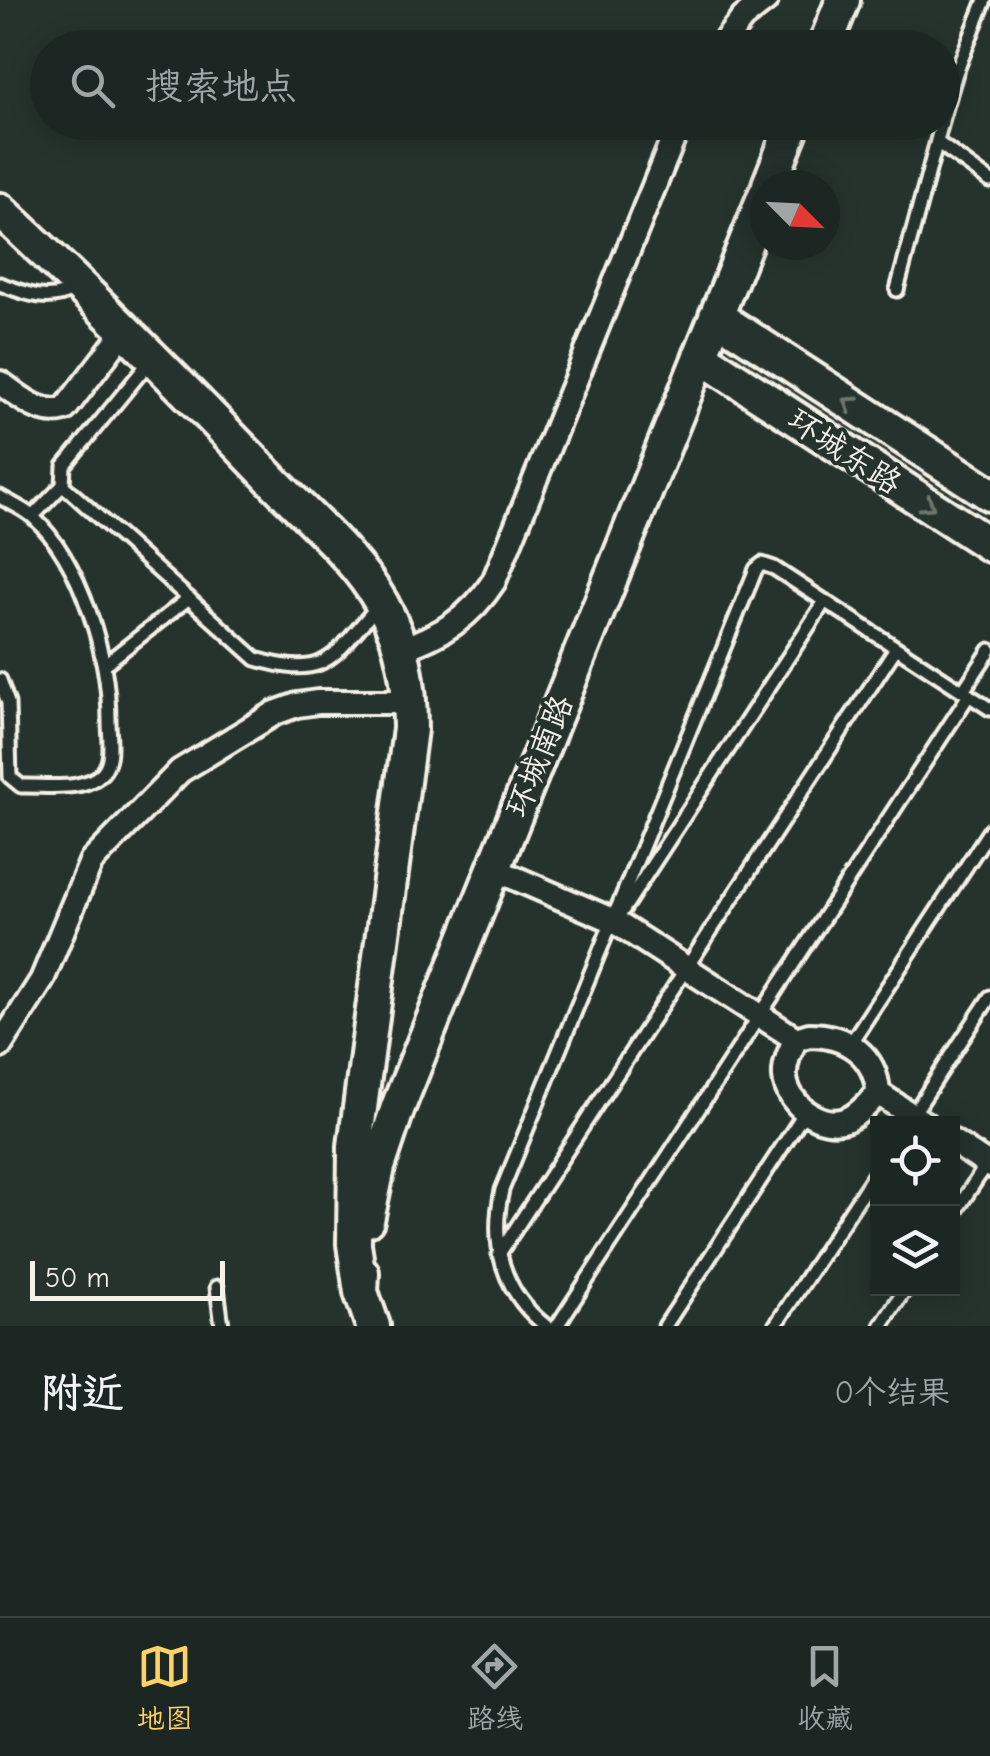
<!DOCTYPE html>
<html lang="zh">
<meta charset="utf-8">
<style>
:root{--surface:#1c2622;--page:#252e2a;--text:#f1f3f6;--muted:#a0a5a5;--line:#3a4340;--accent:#ffd166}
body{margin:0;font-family:"Comic Neue","LXGW WenKai TC",sans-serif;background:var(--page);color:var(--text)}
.controls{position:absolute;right:30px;bottom:30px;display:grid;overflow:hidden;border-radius:0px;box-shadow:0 5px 25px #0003}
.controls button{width:90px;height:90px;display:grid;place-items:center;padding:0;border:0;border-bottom:2px solid var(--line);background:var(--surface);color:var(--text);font:50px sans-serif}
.compass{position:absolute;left:750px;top:170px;width:90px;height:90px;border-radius:50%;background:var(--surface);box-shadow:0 5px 25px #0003;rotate:114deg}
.scale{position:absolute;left:30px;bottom:25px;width:195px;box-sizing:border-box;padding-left:10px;border:5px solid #f4f1e8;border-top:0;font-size:28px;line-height:35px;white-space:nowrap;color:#f4f1e8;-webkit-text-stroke:8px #26332d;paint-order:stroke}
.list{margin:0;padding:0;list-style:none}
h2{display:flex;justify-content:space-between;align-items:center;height:130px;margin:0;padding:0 40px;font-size:42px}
h2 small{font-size:32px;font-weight:400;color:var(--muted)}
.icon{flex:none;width:55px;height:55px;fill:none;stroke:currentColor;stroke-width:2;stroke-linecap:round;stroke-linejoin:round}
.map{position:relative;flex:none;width:990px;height:1326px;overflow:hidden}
.search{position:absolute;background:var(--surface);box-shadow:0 5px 25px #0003;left:30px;right:30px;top:30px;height:110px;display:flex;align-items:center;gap:25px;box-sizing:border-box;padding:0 35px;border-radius:55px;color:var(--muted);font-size:38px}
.sheet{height:290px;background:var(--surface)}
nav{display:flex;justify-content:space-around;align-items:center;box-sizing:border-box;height:140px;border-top:2px solid var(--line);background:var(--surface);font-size:28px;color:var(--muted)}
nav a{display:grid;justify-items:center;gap:5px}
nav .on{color:var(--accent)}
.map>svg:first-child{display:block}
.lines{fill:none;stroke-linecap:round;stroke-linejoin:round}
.lane-casing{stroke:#f4f1e8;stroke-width:19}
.street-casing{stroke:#f4f1e8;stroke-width:30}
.secondary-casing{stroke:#f4f1e8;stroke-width:40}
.lane{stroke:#26332d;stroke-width:11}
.street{stroke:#26332d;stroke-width:22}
.secondary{stroke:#26332d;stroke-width:32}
.oneway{stroke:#6e766e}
.labels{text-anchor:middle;stroke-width:8;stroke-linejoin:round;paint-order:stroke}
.street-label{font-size:32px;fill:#f4f1e8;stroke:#26332d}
</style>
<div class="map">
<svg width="990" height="1326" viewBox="0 0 990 1326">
<rect width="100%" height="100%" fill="#26332d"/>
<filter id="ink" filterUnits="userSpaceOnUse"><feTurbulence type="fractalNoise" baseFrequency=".01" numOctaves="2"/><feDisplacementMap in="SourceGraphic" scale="20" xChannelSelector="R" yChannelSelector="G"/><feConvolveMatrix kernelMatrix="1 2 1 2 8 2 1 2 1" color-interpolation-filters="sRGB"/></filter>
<g filter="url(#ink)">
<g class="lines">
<defs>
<path id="lane" d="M942 121 956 73 985 0
M937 142 990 181
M0 284C27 294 49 304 76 288
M897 290 942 122
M151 360 64 466 63 485 256 659C329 681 333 655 379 605
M0 497C10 503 24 509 33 517 82 562 109 657 109 721 109 738 114 760 102 773 85 792 45 785 21 786L10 777 8 703 0 680
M33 516 63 485
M105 664 189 598
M963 691 990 650
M619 916 825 601
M850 1044 990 830
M910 1119 990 997
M952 1217 988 1162
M499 1254 896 648
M217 1287 222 1326
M546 1326C502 1292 490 1243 502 1190L756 569 762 564 774 568 990 709
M557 1326 969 695
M665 1326 805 1112
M775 1326 878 1169
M881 1326 906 1288"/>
<path id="street" d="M719 48 743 18 766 0
M0 383C20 396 40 417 65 409L126 329
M401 649C442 635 470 618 494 581L680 122
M494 869 612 920 796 1039
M809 1035C846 1035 876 1055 878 1093 869 1102 861 1113 848 1119 822 1130 787 1105 785 1077 784 1063 790 1051 796 1039Z
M0 1046 42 980 91 862 180 771 275 713 297 705 318 702H410
M878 1093 925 1124
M952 1141 990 1166"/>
<path id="secondary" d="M824 48 843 0
M769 185 794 122
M0 210C95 299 186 390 276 484 312 521 356 558 382 604 404 643 410 684 410 729L355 1146 354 1244 361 1292
M716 316 990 494
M700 356 990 545
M367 1220 378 1167 398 1107 765 195
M362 1273 361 1292 373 1326"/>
</defs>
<use href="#lane" class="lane-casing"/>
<use href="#street" class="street-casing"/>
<use href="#secondary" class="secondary-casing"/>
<use href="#lane" class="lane"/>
<use href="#street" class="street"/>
<use href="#secondary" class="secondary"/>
</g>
<defs><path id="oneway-chevron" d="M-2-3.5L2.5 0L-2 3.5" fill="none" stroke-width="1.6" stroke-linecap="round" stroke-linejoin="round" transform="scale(2.5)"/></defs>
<g class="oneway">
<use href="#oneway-chevron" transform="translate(850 403) rotate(-147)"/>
<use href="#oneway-chevron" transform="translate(928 505) rotate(33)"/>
</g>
</g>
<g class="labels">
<g class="street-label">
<text transform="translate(845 451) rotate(33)" y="11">环城东路</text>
<text transform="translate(539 756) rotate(-68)" y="11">环城南路</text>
</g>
</g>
</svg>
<div class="controls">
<button><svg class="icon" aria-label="locate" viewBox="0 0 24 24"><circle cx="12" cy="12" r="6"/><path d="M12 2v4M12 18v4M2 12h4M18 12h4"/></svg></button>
<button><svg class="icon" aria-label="layers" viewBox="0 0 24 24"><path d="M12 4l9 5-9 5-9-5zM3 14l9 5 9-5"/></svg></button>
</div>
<svg class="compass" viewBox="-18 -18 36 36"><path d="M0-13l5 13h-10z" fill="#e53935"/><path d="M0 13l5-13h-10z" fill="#a0a5a5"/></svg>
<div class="scale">50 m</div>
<div class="search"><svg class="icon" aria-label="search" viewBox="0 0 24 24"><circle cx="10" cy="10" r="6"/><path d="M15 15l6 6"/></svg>搜索地点</div>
</div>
<section class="sheet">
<h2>附近<small>0个结果</small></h2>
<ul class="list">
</ul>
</section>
<nav>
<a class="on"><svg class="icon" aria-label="map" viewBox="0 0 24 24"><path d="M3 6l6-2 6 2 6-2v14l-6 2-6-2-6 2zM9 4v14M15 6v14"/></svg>地图</a>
<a><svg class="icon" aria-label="directions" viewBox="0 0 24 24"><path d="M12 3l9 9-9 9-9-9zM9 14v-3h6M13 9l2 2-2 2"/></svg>路线</a>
<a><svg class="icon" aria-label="saved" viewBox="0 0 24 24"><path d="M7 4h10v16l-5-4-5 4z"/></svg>收藏</a>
</nav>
